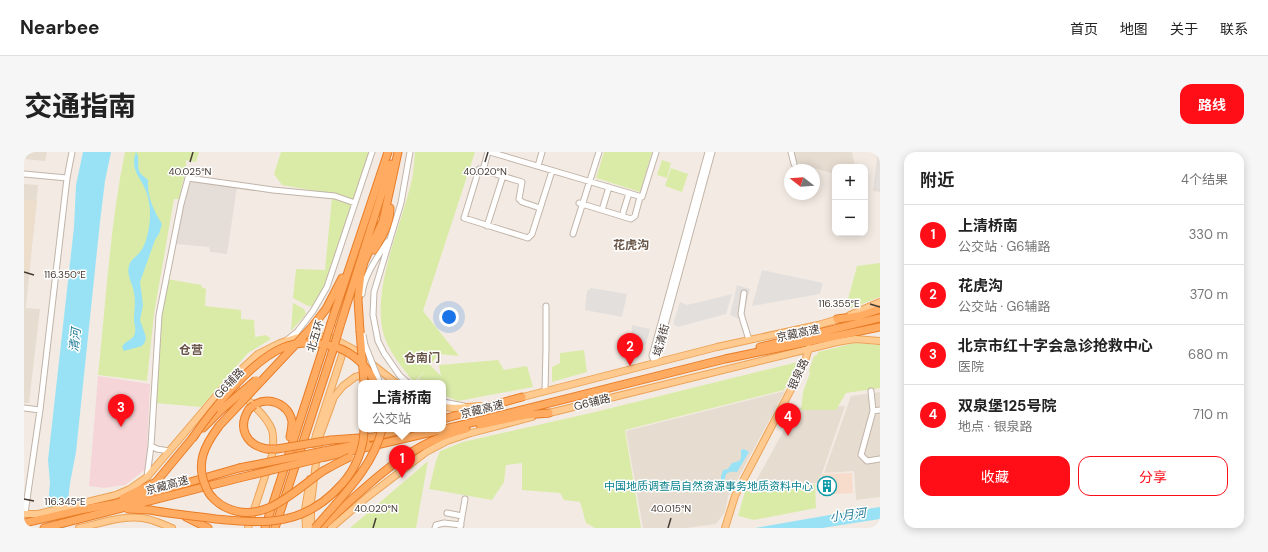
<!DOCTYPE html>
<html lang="zh">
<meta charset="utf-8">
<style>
:root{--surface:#fff;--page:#f6f6f6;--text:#222;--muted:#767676;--line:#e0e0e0;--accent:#ff0e18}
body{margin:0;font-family:"DM Sans","Noto Sans SC",sans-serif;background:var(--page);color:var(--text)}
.controls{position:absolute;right:12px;top:12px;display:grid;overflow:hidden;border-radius:8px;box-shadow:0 2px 10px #0003}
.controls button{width:36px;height:36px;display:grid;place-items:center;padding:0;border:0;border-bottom:1px solid var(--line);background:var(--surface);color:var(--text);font:20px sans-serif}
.compass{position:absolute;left:760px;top:12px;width:36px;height:36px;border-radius:50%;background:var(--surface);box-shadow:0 2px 10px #0003;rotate:287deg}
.you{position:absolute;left:425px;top:165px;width:14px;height:14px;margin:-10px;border:3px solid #fff;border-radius:50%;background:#1a73e8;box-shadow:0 0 0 6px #1a73e833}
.badge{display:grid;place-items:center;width:26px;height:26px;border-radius:50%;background:var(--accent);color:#fff;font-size:13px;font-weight:700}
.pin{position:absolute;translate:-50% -33px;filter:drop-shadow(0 1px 2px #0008)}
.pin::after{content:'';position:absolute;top:21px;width:14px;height:12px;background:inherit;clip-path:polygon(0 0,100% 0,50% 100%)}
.popup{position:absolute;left:334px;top:228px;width:88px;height:52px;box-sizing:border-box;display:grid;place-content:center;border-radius:8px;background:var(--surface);filter:drop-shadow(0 1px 3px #0005);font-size:13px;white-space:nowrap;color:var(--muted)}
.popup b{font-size:15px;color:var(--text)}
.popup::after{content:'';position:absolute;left:50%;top:100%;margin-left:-8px;border:8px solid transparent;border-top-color:var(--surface)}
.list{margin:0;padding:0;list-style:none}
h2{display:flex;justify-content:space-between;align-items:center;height:52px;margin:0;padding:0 16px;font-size:17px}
h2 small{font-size:13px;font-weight:400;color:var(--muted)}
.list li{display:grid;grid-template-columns:26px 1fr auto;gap:12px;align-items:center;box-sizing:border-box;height:60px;padding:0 16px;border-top:1px solid var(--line)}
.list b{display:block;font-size:15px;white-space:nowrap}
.list p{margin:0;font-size:13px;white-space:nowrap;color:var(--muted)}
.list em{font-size:13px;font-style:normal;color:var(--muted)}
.actions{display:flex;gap:8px;padding:12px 16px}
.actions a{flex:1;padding:9px 0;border:1px solid var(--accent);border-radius:12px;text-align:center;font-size:14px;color:var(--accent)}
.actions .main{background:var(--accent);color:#fff}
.map{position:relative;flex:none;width:856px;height:376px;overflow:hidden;border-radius:12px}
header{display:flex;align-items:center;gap:24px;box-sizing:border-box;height:56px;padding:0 20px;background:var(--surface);border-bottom:1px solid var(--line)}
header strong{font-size:19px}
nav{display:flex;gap:22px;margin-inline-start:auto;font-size:14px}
.intro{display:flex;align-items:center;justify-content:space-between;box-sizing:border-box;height:96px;padding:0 24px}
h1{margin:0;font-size:28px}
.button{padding:10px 18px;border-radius:12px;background:var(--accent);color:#fff;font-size:14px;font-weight:700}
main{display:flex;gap:24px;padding:0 24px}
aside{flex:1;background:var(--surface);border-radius:12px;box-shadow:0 2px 10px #0003}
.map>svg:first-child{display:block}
.residential{fill:#e7dcd0}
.commercial{fill:#f7dccb}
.industrial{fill:#e5ddd8}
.education{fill:#edddcb}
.medical{fill:#f5d5d7}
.green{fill:#daeba8}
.parking{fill:#e3dfdc}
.water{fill:#99e2f5}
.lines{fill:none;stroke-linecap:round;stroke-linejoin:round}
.minor-casing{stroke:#c2b4a8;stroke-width:7}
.major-casing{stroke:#eca358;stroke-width:8}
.highway-casing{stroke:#e97c27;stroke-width:9}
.minor{stroke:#fff;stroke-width:5}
.major{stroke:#ffca90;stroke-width:6}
.highway{stroke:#ffac62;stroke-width:7}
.minor-bridge-casing{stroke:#c2b4a8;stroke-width:7;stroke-linecap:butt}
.highway-bridge-casing{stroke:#e97c27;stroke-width:9;stroke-linecap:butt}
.minor-bridge{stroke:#fff;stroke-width:5}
.highway-bridge{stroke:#ffac62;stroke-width:7}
.ticks{fill:none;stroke:#453a33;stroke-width:1.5}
.labels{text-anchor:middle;stroke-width:3;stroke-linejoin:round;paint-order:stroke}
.street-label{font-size:11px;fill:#453a33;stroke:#fff}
.culture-label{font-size:11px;fill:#0d838f;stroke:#fff;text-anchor:end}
.neighbourhood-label{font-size:12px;font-weight:bold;fill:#695649;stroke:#fff}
.water-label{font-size:12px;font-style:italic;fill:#217b97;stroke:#fff}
.ticks-label{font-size:10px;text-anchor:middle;fill:#453a33;stroke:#fff;stroke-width:3;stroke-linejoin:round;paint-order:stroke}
</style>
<header>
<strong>Nearbee</strong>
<nav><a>首页</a><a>地图</a><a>关于</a><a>联系</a></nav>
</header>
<div class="intro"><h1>交通指南</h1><a class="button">路线</a></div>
<main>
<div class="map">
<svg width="856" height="376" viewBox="0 0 856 376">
<rect width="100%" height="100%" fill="#f3ebe3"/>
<path class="residential" d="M0 0H23L21 9 0 7Z
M770 0H828L831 15H811V22L773 11Z
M0 32 14 33 2 156 16 157 5 251H0Z
M761 239 704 345 701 360 692 372 662 376H619L602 279Z
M856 240V345L832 348 830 319 800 321 827 244Z
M821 254 795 330 774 334 768 336 762 337 757 335 746 338H727L772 256Z"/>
<path class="commercial" d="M828 321 829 341 799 343 798 322Z"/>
<path class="industrial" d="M852 0H856V40L849 39 853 7Z
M165 29 213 35 203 102 186 100 185 95 152 92Z"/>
<path class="education" d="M0 48 13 49 5 119H0Z"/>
<path class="medical" d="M74 224 126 232 122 317 101 333 80 336 65 334Z"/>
<path class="green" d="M101 0H175L172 10 162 8V16L155 47H150L130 162 123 229 74 223C82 149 86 72 101 0Z
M257 0H345L330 48 314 43 258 33 250 22Z
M391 0H451L399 159 435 204 415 202 406 213 417 224 415 213 474 208 480 218 503 214 509 235 434 249 419 243V231H398L394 228 401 219 390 230C377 214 362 197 358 176 350 131 378 71 388 27 390 18 390 9 391 0Z
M580 0H628L616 40 572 26Z
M638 8 647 11 643 26 633 23Z
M647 16 664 22 658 40 641 34Z
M308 45 329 53 302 133 289 154H284L269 146 272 117 301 118Z
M856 111V145L827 156 824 147 833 114Z
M143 127 178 133 177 135 182 137 181 154 217 158V167L230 168 231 185 242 183 247 187 224 201 177 255 131 251 136 165Z
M269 151 280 157 282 162 267 179Z
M831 191 856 193V236L822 241 812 258H777L779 240 786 221 785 218 790 204 793 203 794 200Z
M560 198 563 220 528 230V215L536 211V201Z
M774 210 760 238 601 278 617 376H571L562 371 556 350 540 348 536 341 498 338V311L482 313 480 330 468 348 405 337 412 309 416 299 439 290 571 260Z
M404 309 392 376H326Z
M791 332 792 356 730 368 714 364 722 336 726 341 746 339 755 336 765 338 772 336 775 333Z"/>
<path class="parking" d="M856 12V37L850 35Z
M738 118 799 131 796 142 728 154Z
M713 133 726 137 720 161 721 166 715 167 706 163Z
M567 136 603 142 598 165 561 158 563 139Z
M708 142 702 162 654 175 649 172 656 150 663 153Z
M608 173 626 177 622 192 619 194 607 196Z"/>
<path class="water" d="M59 0H87L81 29 76 70 52 300 46 331 41 376H22L26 331 24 308 25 299 50 75 52 33Z
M112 0C116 6 113 12 115 19 117 23 121 25 124 28 123 45 130 59 138 72L135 82 131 88 116 130 119 153 116 168 122 185 121 190 118 194 100 199 98 195C101 188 110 189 111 180 112 176 110 172 110 168 110 159 112 150 110 141 109 132 102 123 105 114 106 108 112 105 116 100 123 92 126 73 126 63 126 56 125 48 123 42 118 25 105 19 112 0Z
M720 297 725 300 713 320C705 319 701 320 701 328L697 329V324L699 318 704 317 708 311 715 309 717 306V298Z
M856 355V367L798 376H731L817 361Z"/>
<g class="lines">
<defs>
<path id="minor" d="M466 0 618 45 632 0
M767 0 770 12
M514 14 518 0
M459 18 464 0
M0 22 43 26
M555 51 607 67 611 64 616 45
M516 56 498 50 495 47 498 30 455 17 440 66 504 86 508 82 528 19
M578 58 585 35
M598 64 605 41
M463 74 479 24
M549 82 575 0
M720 141 717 162 725 188
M338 142C340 123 353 106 363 90
M263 188 273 180 289 159 303 135 348 0
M631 210 628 204 684 0
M631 210 688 0
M384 231 376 224 360 201 354 189 349 163 350 140 377 51 386 0
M521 239 522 196V154
M847 239 849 259 856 258
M419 250 440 254
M0 256 16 258
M849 259 837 303 843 309 856 307
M127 294 133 297 145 299
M123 325 127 294 135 163 157 52 164 26 249 38 311 44 331 51
M1 361 16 258 43 26 48 0
M423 361 438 364
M411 376 412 373 420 371 437 373
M436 376 441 347"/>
<path id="major" d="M826 163 856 150
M206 232C219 244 242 262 248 278 250 285 249 293 249 300L224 376
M495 246 693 195 794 173 818 166
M419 255 431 256 456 254
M521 262 813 190 831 187 856 189
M290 292 292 283 321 194
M0 362H14L92 343 106 337 123 325 204 230 234 202 256 191 271 186 288 183 308 186 329 197 372 231
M55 376C74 372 100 363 118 366 128 367 138 372 148 376
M282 376 281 358 286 327
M287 376V351L295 286 306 256 310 245 319 234 331 225 343 222
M307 376 342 346 402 300 423 289 447 281 508 265
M701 376 711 344 772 228 780 212 785 196"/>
<path id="highway" d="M350 98C358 85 366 72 366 56
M302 157 318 126
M813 167 835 164 856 157
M307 171 364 0
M316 174 367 12
M336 179 334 148 337 121 340 110 359 69 374 0
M736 195 856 166
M230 253C244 244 264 251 268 269 268 275 267 280 266 285
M225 257C213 276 222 293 243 297
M419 267 498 245
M456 273 502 263 525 261
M179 276 197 258
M307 288 349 285 381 277
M300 299 342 291
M301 305 442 272 701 207 856 175
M99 346 132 330 171 283
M104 357 126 358
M162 365 184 376
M0 371 56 358 89 352 215 316
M20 376 215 326
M241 376 299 197
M251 376 308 201
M297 376C340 336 383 291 442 277"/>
</defs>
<use href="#minor" class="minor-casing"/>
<use href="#major" class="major-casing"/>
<use href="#highway" class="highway-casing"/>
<use href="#minor" class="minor"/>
<use href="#major" class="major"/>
<use href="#highway" class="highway"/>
<defs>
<path id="minor-bridge" d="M339 183 341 193 356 231"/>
<path id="highway-bridge" d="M302 157 288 175 195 274C181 293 171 311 182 335 185 344 194 352 203 356 240 373 271 338 299 319 308 314 317 309 326 305
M336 179 340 231
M299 197 307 171
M308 201 316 174
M225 257 230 253
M197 258 232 228
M168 287C187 259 226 210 258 196 274 189 295 190 312 195 329 201 343 214 351 231
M243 297H253L307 288
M215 316 300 299
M215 326 301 305
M126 358C148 362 170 364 192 367 243 372 281 374 318 332 331 318 340 297 340 277
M291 376C316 346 349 316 358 277"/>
</defs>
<use href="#minor-bridge" class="minor-bridge-casing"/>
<use href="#highway-bridge" class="highway-bridge-casing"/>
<use href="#minor-bridge" class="minor-bridge"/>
<use href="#highway-bridge" class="highway-bridge"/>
</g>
<path class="ticks" d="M166 10 169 0M461 10 464 0M0 120 10 123M846 152 856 155M0 347 10 349M349 376 352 366M644 376 647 366"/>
<defs>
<symbol id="building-ring" viewBox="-11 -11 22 22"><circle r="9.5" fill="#fff" stroke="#0f9aa8" stroke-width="1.5"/><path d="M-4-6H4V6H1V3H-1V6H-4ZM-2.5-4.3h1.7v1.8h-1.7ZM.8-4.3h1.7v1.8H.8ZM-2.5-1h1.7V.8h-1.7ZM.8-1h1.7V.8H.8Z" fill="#0f9aa8"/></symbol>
</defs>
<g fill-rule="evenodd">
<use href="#building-ring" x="792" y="323" width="22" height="22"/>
</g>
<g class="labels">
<g class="street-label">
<text transform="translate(774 181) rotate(-12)" y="4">京藏高速</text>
<text transform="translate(291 184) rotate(-72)" y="4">北五环</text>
<text transform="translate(637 188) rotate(-75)" y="4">域清街</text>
<text transform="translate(774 222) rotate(-65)" y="4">银泉路</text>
<text transform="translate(205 231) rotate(-46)" y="4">G6辅路</text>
<text transform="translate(568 250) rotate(-14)" y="4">G6辅路</text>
<text transform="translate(458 257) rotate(-14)" y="4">京藏高速</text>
<text transform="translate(143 333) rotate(-15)" y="4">京藏高速</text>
</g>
<g class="culture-label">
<text x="789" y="338">中国地质调查局自然资源事务地质资料中心</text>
</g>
<g class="neighbourhood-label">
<text x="607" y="97">花虎沟</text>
<text x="167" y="202">仓营</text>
<text x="398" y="210">仓南门</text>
</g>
<g class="water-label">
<text transform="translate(51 188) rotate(-84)" y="4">清河</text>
<text transform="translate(824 363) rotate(-7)" y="4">小月河</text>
</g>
</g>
<g class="ticks-label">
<text x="166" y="23">40.025°N</text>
<text x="461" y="23">40.020°N</text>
<text x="41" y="126">116.350°E</text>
<text x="815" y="155">116.355°E</text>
<text x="41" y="353">116.345°E</text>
<text x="352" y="360">40.020°N</text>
<text x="647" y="360">40.015°N</text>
</g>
</svg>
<div class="controls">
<button>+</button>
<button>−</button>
</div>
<svg class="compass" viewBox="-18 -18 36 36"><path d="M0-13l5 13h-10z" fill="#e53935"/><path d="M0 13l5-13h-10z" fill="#767676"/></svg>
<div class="you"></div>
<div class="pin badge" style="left:378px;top:326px">1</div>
<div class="popup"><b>上清桥南</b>公交站</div>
<div class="pin badge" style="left:606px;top:214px">2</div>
<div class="pin badge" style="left:97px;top:275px">3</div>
<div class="pin badge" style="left:764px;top:284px">4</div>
</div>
<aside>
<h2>附近<small>4个结果</small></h2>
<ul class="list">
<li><span class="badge">1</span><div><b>上清桥南</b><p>公交站 · G6辅路</p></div><em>330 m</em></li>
<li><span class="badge">2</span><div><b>花虎沟</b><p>公交站 · G6辅路</p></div><em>370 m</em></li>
<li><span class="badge">3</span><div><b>北京市红十字会急诊抢救中心</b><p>医院</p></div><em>680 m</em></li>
<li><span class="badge">4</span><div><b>双泉堡125号院</b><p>地点 · 银泉路</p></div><em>710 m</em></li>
</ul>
<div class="actions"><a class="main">收藏</a><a>分享</a></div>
</aside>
</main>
